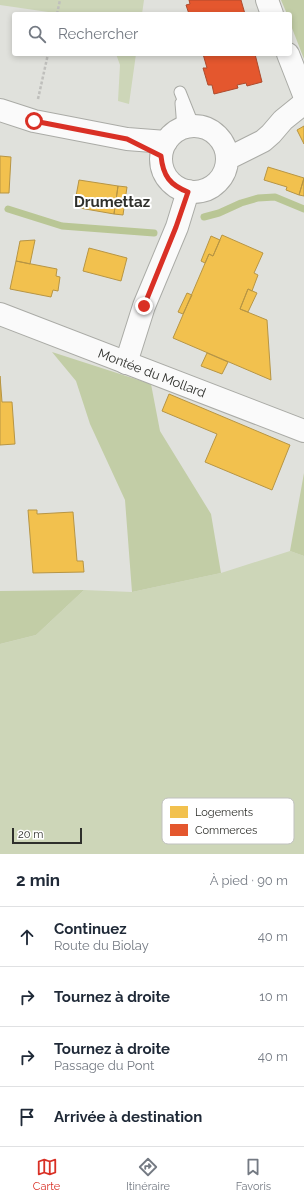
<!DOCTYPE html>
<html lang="fr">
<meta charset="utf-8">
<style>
:root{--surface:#fff;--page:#f2f2f3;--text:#1f2937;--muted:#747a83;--line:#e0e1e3;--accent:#d93025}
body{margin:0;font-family:Raleway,sans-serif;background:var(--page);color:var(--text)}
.scale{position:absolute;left:12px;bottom:10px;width:70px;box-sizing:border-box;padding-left:4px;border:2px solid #2e2f2b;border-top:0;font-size:11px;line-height:14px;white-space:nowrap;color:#2e2f2b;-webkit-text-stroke:3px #fff;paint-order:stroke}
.stop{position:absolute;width:12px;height:12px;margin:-9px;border:3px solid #d93025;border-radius:50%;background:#fff}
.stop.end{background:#d93025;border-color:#fff;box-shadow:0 1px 4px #0008}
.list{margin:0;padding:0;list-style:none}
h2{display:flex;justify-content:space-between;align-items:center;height:52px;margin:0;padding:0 16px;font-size:17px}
h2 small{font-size:13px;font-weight:400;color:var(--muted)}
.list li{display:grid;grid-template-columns:26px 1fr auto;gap:12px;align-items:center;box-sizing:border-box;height:60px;padding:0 16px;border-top:1px solid var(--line)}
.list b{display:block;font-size:15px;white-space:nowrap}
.list p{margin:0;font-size:13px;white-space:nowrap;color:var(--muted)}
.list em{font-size:13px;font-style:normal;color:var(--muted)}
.icon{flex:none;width:22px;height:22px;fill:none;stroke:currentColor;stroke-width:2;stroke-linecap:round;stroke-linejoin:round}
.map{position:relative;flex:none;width:304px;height:854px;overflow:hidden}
.search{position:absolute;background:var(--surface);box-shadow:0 2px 6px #0003;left:12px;right:12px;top:12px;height:44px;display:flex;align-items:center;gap:10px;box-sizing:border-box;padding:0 14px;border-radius:4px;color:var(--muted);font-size:15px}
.sheet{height:292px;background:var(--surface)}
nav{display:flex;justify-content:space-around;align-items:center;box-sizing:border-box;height:56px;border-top:1px solid var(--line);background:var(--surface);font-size:11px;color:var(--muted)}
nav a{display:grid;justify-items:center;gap:2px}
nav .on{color:var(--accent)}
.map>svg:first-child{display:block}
.green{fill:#cdd6b8}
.forest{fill:#c2cda6}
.homes{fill:#f2c14e;stroke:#b79544}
.shops{fill:#e4572e;stroke:#ad4b2d}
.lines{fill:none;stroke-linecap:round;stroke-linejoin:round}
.stream{stroke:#b9c695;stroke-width:7}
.service-casing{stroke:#aaaba6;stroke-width:13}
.minor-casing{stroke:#aaaba6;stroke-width:24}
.tertiary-casing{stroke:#aaaba6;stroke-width:24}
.secondary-casing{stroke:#aaaba6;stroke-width:24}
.path{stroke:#bfbfbc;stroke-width:2.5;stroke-dasharray:3 2;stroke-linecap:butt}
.service{stroke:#fafafa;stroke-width:11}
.minor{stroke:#fafafa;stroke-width:22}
.tertiary{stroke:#fafafa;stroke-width:22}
.secondary{stroke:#fafafa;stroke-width:22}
.route{stroke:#d93025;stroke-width:5}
.labels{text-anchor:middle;stroke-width:4;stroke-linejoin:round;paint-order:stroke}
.street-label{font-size:13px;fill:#2e2f2b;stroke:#fff}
.quarter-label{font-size:15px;font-weight:bold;fill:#2e2f2b;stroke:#fff}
.key{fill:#fff;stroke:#c0c1bf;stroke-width:1}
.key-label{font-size:11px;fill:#2e2f2b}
</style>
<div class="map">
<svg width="304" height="854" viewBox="0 0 304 854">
<rect width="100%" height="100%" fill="#e0e1dc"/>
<path class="green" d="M0 0H144L142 14H62L0 5Z
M116 54H136L129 104 118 101 120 65Z
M290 551 304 556V854H0V644L36 635 84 590 132 592 221 573Z"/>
<path class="forest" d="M281 0H304V59L290 23V14H287Z
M52 352 151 384 160 431 211 514 221 573 132 592 125 500 90 424 76 381Z
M304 473V556L290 551Z
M84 590 36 635 0 644V591Z"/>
<path class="homes" d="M304 126V144L297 130Z
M0 156 11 157 9 193H0Z
M268 167 304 178 299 195 286 190 287 187 264 180Z
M304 178V196L299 195Z
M79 180 118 186 114 214 74 207Z
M118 186 127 187 123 215 114 214Z
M222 235 263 253 254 273 258 275 252 291 248 289 240 309 267 320 271 380 173 338 209 254 213 256Z
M211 236 220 240 213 256 209 254 205 263 201 261Z
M35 240 30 264 16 261 20 241Z
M89 248 127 258 121 281 83 271Z
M16 261 57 269 56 276 60 277 58 291 53 290 51 297 10 289Z
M248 289 257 293 248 312 240 309Z
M187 293 192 295 183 314 178 312Z
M207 353 228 362 222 374 201 366Z
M0 376 2 402H12L15 444 0 445Z
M169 394 290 445 272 490 205 462 217 434 162 411Z
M28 510H37V514L73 512 77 561H83L84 572 33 573Z"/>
<path class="shops" d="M189 0H241L245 14H189L186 5 190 4Z
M203 54H255L262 82 247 86 246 83 237 85 238 88 214 94 212 85H208L203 68H207Z"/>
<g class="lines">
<path class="stream" d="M8 209 62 226 154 233
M204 217 219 213 241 203 258 198 275 197 304 209"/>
<defs>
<path id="service" d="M180 92 194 127
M181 103 183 128"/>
<path id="minor" d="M267 0 272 14
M288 54 304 95
M126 363 144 306 177 227 188 191"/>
<path id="tertiary" d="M0 110 34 121 127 139 166 142
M161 159a33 33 0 1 1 66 0a33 33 0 1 1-66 0Z
M227 159 263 141 271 134 283 120 304 103"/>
<g id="secondary">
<path id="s1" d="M0 314 304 431"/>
</g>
</defs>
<use href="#service" class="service-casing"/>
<use href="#minor" class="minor-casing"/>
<use href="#tertiary" class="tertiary-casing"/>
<use href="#secondary" class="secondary-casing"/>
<path class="path" d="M57 14 60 0
M38 99 48 54"/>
<use href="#service" class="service"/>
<use href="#minor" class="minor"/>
<use href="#tertiary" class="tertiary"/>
<use href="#secondary" class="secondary"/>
</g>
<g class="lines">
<path class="route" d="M34 121 127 139 161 156C163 176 170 185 188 192L176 227 144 306"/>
</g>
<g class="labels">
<g class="street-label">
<text dy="5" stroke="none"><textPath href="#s1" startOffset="163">Montée du Mollard</textPath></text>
</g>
<g class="quarter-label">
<text x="112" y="207">Drumettaz</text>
</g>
</g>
<rect x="162" y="798" width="132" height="46" rx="6" class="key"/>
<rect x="170" y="806" width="18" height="12" fill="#f2c14e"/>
<rect x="170" y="824" width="18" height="12" fill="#e4572e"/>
<g class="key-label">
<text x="195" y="816">Logements</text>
<text x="195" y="834">Commerces</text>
</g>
</svg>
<div class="scale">20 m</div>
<div class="stop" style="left:34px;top:121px"></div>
<div class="stop end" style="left:144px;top:306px"></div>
<div class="search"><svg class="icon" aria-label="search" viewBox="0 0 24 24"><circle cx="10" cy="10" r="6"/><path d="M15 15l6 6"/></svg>Rechercher</div>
</div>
<section class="sheet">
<h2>2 min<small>À pied · 90 m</small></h2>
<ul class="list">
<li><svg class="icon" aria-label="ahead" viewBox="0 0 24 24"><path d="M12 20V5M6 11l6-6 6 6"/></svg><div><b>Continuez</b><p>Route du Biolay</p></div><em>40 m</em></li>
<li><svg class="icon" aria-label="right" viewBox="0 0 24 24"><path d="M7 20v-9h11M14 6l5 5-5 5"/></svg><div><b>Tournez à droite</b></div><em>10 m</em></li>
<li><svg class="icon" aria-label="right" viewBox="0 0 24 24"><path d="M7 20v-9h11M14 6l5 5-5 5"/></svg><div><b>Tournez à droite</b><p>Passage du Pont</p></div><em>40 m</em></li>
<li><svg class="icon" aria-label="arrive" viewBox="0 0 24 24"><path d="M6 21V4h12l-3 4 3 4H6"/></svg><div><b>Arrivée à destination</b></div></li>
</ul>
</section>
<nav>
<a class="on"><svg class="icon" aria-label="map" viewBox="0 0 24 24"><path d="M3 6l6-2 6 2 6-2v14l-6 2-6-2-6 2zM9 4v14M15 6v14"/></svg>Carte</a>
<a><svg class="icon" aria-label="directions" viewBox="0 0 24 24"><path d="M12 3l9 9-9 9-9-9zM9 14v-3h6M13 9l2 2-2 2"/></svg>Itinéraire</a>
<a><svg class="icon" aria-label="saved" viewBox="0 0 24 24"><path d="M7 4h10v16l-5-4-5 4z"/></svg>Favoris</a>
</nav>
